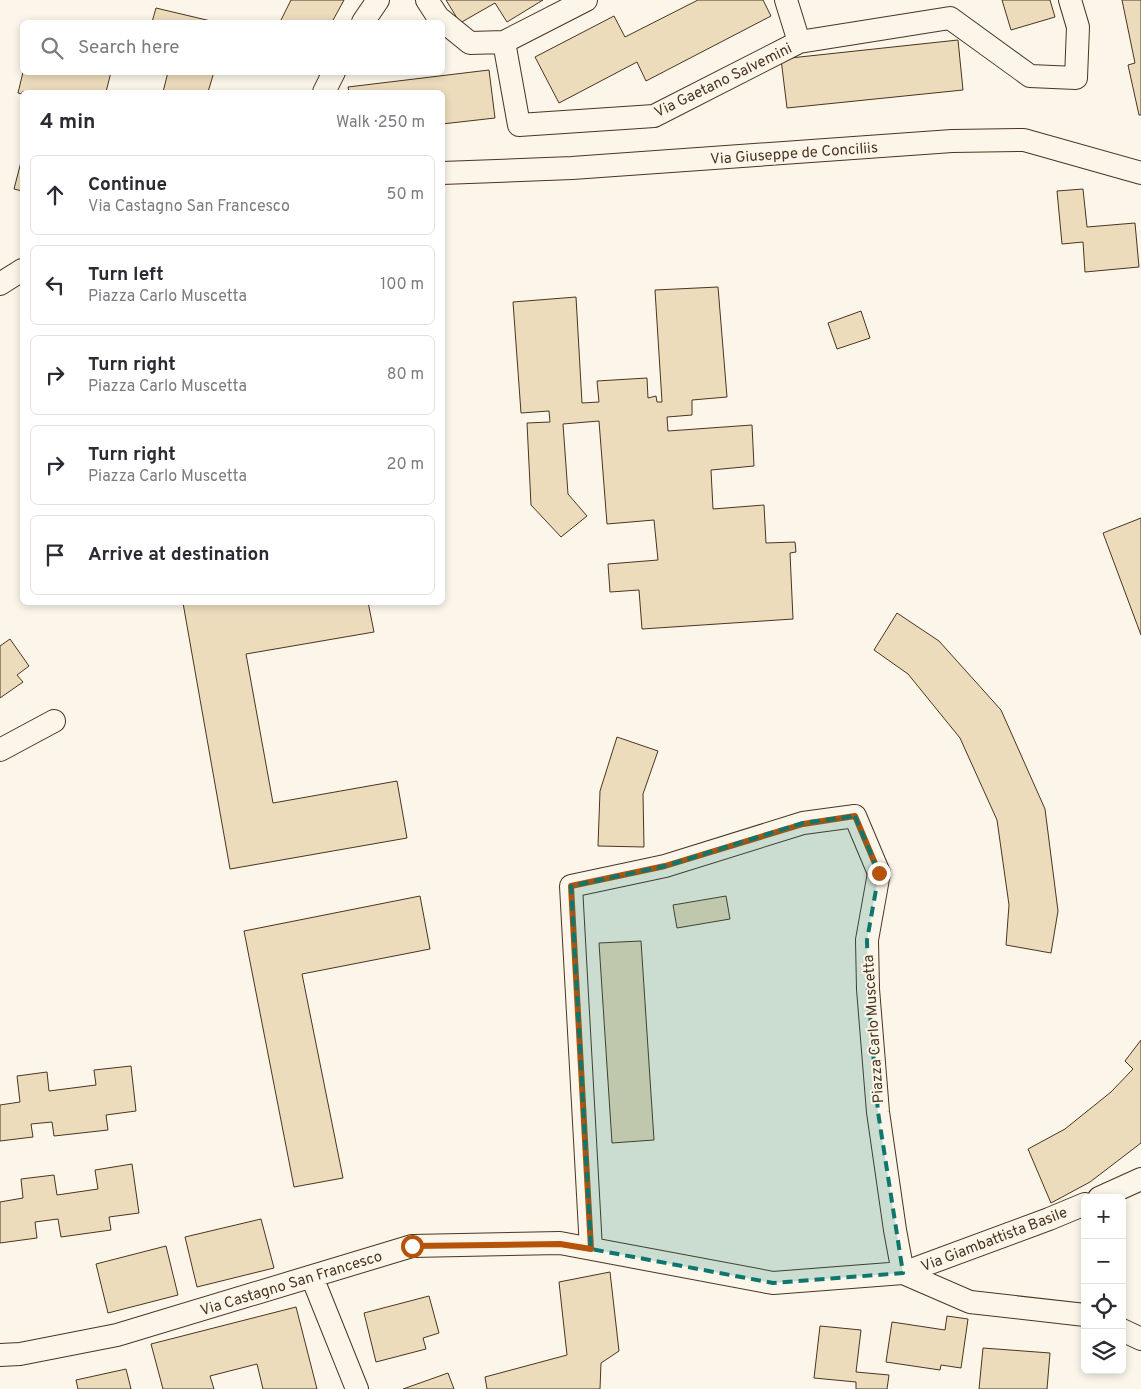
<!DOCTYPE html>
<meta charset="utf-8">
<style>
:root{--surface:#fff;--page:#f7f7f7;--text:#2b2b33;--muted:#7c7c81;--line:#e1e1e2}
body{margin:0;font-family:Overpass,sans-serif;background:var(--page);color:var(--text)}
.controls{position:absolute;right:15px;bottom:15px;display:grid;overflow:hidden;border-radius:8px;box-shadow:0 2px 8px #0003}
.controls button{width:45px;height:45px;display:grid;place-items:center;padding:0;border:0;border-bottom:1px solid var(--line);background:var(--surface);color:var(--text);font:25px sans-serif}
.stop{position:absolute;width:15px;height:15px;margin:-11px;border:4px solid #b45309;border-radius:50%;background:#fff}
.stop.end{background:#b45309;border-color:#fff;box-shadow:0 1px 5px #0008}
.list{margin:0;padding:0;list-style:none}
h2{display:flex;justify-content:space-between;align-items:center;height:65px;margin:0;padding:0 20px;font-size:21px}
h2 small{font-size:16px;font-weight:400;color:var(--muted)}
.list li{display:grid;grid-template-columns:32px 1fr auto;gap:15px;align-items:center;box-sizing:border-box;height:80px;margin:0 10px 10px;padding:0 10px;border:1px solid var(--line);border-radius:8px}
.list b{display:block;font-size:19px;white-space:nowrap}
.list p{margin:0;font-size:16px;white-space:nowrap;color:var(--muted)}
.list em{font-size:16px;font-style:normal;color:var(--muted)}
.icon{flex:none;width:28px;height:28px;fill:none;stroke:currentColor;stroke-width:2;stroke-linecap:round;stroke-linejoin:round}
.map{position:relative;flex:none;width:1141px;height:1389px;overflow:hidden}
.search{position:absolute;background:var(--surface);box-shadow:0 2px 8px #0003;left:20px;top:20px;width:425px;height:55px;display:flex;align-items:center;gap:12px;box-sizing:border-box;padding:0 18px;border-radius:8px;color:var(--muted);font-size:19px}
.panel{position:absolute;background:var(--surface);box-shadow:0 2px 8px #0003;left:20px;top:90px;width:425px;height:515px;border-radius:8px}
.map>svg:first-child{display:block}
.building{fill:#ecdcbc;stroke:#4a3520}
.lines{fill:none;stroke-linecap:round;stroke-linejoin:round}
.minor-casing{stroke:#4a3520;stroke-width:24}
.minor{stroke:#fbf6e9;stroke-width:22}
.route{stroke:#b45309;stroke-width:6}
.marked{fill:#0f766e;fill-opacity:0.2;stroke:#0f766e;stroke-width:4;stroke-dasharray:10 6;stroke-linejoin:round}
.labels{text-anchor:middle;stroke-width:4;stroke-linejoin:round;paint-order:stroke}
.street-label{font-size:15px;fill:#4a3520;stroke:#fbf6e9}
</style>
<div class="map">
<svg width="1141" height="1389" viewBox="0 0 1141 1389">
<rect width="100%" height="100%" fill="#fbf6e9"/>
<path class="building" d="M291 0H344L332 22H280Z
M446 0H543L507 22 495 3 460 23Z
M698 0H763L771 16 646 81 637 62 559 103 535 57 614 16 625 37Z
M1002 0H1050L1055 17 1011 30Z
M1122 0H1141V115H1139L1128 65 1135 63Z
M156 8 215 22H152Z
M958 40 963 90 787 108 781 59Z
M489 70 495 118 442 124V92H349L348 87Z
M23 72H111L106 92H22V94L18 93Z
M168 72H214L208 92H163Z
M22 158V191L14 189Z
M1083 189 1087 227 1135 223 1139 267 1085 272 1083 242 1062 244 1057 191Z
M718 287 727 397 692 400V415L667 417 668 431 752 425 754 466 711 470 713 509 764 505 766 543 795 542 796 552 790 553 793 619 642 629 639 590 610 592 608 564 658 560 654 520 607 524 599 421 563 424 568 494 587 516 561 537 531 505 527 423 550 422 549 411 521 413 513 302 576 297 582 403 599 402 597 381 647 378 648 398 656 396 657 402H662L655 290Z
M861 311 870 338 837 349 828 323Z
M1141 518V635L1103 533Z
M368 602 374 632 246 654 273 803 397 781 407 838 230 869 183 603Z
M897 613 939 641 1001 710 1045 809 1058 911 1051 953 1006 945 1009 905 997 820 960 738 908 674 874 650Z
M10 639 29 666 17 675 23 682 0 698V646Z
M617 737 658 751 643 794 644 847 598 846 600 791Z
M420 896 430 949 302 974 343 1178 294 1187 244 931Z
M726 896 730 919 677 928 673 905Z
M641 941 654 1140 612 1143 599 943Z
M1141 1040V1143L1090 1182 1051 1203 1028 1149 1065 1129 1111 1092 1133 1069 1125 1061Z
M131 1066 136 1111 106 1115 108 1130 54 1136 52 1122 31 1124 33 1137 0 1141V1105L20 1102 17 1076 47 1072 49 1091 96 1085 94 1070Z
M132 1164 139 1213 109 1217 111 1230 61 1237 58 1219 35 1222 37 1238 0 1243V1202L23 1198 21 1179 54 1175 57 1195 98 1189 95 1170Z
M261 1219 274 1268 197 1287 185 1237Z
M166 1246 178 1295 108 1313 96 1264Z
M610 1272 619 1351 601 1363 600 1389H487L485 1377 567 1355 559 1282Z
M429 1296 439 1333 423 1338 426 1349 376 1362 364 1313Z
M296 1307 317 1389H263L257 1364 210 1376 214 1389H163L151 1344Z
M947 1316 968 1319 961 1368 941 1365 940 1370 886 1362 892 1322 945 1330Z
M820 1326 861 1330 856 1372 889 1375 887 1389H856V1382L814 1378Z
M983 1348 1050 1353 1047 1389H979Z
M126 1369 131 1389H78L76 1380Z
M448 1373 454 1389H403Z"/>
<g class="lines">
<defs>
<path id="minor" d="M427 0 438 17 470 43 504 42 586 0
M786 0 799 42
M363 22 378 0
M504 42 519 125 654 116 799 42 950 18 1030 76 1076 78 1078 27 1070 0
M324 92 334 72
M442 173 572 168 952 141 1024 140 1141 173
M0 284 22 270
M0 750 54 721
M1099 1198 1141 1179
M591 1249 571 886 665 866 803 823 855 816 879 873 867 940 868 989 878 1112 895 1230 903 1273
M903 1273 1049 1219 1085 1204
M312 1277 357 1389
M1122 1330 1141 1339
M0 1355 20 1354 117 1335 412 1246 560 1243 773 1283 903 1273 970 1302 1085 1315"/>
</defs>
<use href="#minor" class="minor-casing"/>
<use href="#minor" class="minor"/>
</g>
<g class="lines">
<path class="route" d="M412 1246 560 1244 591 1249 571 886 665 866 803 824 855 816 879 873"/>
</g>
<path class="marked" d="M855 816 879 873 867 940 868 989 878 1112 903 1273 773 1283 591 1249 571 886 665 866 803 823Z"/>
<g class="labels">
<g class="street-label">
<text transform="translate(723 80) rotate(-26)" y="5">Via Gaetano Salvemini</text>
<text transform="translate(794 153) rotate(-4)" y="5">Via Giuseppe de Conciliis</text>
<text transform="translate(873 1029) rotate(-94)" y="5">Piazza Carlo Muscetta</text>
<text transform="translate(994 1239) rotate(-21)" y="5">Via Giambattista Basile</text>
<text transform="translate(291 1283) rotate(-17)" y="5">Via Castagno San Francesco</text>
</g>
</g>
</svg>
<div class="controls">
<button>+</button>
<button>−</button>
<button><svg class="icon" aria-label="locate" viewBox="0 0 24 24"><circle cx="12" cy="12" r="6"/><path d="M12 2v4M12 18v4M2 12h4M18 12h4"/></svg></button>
<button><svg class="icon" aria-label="layers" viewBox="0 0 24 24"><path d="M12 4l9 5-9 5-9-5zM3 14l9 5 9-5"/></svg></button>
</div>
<div class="stop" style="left:412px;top:1246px"></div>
<div class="stop end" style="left:879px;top:873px"></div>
<div class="search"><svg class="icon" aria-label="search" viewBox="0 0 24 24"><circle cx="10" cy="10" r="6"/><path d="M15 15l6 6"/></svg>Search here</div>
<section class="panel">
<h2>4 min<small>Walk · 250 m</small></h2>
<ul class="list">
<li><svg class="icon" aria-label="ahead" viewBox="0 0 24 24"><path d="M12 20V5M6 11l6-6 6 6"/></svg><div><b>Continue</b><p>Via Castagno San Francesco</p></div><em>50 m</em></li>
<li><svg class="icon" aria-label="left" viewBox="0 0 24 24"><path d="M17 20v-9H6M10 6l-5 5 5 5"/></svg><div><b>Turn left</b><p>Piazza Carlo Muscetta</p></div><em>100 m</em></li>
<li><svg class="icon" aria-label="right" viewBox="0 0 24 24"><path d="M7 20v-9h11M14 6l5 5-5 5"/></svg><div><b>Turn right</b><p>Piazza Carlo Muscetta</p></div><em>80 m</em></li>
<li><svg class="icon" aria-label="right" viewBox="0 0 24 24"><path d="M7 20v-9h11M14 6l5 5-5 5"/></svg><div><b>Turn right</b><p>Piazza Carlo Muscetta</p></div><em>20 m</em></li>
<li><svg class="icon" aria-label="arrive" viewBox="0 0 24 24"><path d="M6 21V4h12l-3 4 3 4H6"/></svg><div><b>Arrive at destination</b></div></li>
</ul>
</section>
</div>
